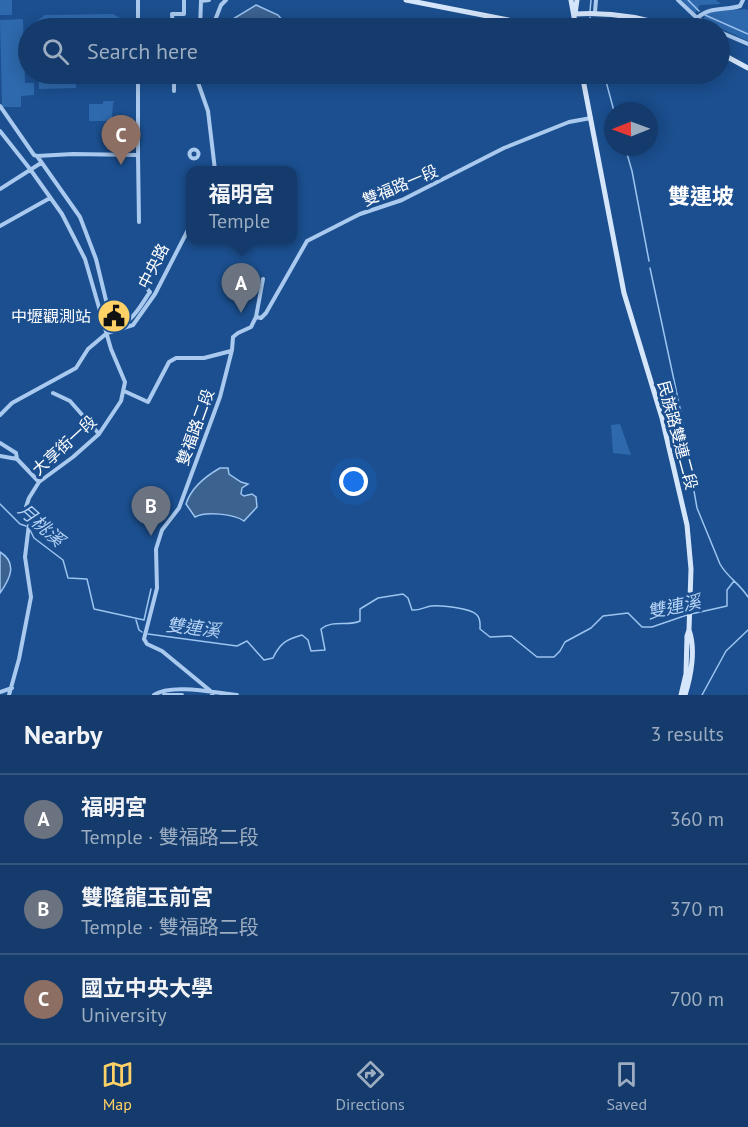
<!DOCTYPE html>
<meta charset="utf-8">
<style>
:root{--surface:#143b6b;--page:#1d4271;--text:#f1f3f6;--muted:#9dadc1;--line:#33557e;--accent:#ffd166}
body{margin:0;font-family:"PT Sans","Noto Sans TC",sans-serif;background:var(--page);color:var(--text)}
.compass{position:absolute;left:604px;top:102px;width:54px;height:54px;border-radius:50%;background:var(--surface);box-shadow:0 3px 15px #0003;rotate:269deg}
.you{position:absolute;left:354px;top:482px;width:21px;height:21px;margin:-15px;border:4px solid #fff;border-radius:50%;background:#1a73e8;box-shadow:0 0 0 9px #1a73e833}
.badge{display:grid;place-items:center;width:39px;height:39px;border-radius:50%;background:var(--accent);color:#fff;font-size:20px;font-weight:700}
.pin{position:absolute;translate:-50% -50px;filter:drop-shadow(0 2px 3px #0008)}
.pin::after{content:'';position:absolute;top:32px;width:21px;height:18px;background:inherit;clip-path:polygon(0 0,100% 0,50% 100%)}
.popup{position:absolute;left:186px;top:166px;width:111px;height:78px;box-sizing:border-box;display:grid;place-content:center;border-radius:12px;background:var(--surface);filter:drop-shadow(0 2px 4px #0005);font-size:20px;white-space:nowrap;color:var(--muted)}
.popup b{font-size:22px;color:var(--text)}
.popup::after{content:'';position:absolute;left:50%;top:100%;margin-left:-12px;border:12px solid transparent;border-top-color:var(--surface)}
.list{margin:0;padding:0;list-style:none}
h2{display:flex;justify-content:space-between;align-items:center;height:78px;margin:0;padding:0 24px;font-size:26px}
h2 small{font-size:20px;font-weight:400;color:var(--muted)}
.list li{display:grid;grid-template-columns:39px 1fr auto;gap:18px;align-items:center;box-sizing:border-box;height:90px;padding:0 24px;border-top:2px solid var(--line)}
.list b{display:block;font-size:22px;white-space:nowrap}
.list p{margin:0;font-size:20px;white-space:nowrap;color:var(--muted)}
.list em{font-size:20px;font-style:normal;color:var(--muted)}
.icon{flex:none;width:33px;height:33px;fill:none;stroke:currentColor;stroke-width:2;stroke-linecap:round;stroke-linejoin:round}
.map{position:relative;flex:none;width:748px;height:695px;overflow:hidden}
.search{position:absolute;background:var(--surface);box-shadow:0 3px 15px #0003;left:18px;right:18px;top:18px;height:66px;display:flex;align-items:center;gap:15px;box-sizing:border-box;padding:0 21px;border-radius:33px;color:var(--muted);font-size:22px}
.sheet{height:348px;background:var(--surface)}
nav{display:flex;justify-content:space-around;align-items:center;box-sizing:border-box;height:84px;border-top:2px solid var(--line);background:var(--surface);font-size:16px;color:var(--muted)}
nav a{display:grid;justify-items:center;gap:3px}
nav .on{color:var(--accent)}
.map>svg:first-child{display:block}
.green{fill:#2e69ad}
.water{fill:#3c6290;stroke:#9cc4f0;stroke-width:1.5}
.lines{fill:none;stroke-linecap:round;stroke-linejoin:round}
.stream{stroke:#9cc4f0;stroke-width:1.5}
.street{stroke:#a9c9ee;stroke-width:4}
.secondary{stroke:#d6e6fa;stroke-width:5}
.labels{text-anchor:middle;stroke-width:6;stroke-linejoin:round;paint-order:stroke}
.street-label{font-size:16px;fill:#fff;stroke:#1b4f8f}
.poi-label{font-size:16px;fill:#fff;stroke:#1b4f8f;text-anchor:end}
.water-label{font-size:18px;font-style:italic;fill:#b5d3f5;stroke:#1b4f8f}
.district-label{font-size:22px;font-weight:bold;fill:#fff;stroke:#1b4f8f}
</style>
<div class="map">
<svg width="748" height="695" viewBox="0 0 748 695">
<rect width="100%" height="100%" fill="#1b4f8f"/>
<path class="green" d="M0 0H12V15H0Z
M682 0H716L721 4 700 5 695 13Z
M746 9 748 11V41L703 20 707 12Z
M113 14 120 18 129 28H120L110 21H51L41 28H31L35 22 45 15Z
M23 19 25 83H34V95L21 96V107H2L0 20Z
M39 78H76V88L39 89Z
M103 101H115L113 103 112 119 114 121H89V104H103Z
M620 424 631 455 613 453 611 425Z"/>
<path class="water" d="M256 5 278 15 289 28H218Z
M203 74H295L266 76 232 75 208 81Z
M220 468H228L229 474 241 482 248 484 242 488 241 494 244 496 252 494 256 497 257 507 244 521C234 514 206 511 195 517L186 504C191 488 206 476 220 468Z
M0 552C18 563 10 579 0 593Z"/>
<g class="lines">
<path class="stream" d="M688 0 699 11
M590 11 591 0
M705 15 748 34
M590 17 591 28
M604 74 614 111
M625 147 632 171 649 261
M650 268 681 413
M682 419 693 485
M694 491 697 508 720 564C727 577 740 584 748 597
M0 504 20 524 26 526
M30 530 34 538 63 560 68 578 87 579 94 609 144 620 151 589
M691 614 727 606V590L734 581
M136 620 139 630 142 632
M148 634 237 646 247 641 264 660 273 658C280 643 287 639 302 635L308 640 311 651 325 650 321 629C333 619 348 627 360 621V609L378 598 403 594 408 598 412 610C419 611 424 607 431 606 440 605 471 608 477 615 481 619 480 624 480 629L490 637 511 636 537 657H554L560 651 565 642 591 628 603 616 628 613 642 627H652L687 615
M702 695 726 651 748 630"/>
<path class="street" d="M138 0V28
M678 0 697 18 713 28
M595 12 596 0
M697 18C710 6 724 11 740 6L743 0
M173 28 172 14H184V0
M200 28 201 1 209 0
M212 28 221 5 226 0
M720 32 748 44
M195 74 208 111 215 170
M138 79 174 76V91
M0 106 34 155 37 156 73 154 138 155V74
M0 131 30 169 62 214 85 259 111 349 125 382 121 401 99 434 73 457 39 482 29 498 26 507 29 524 25 557 31 597 19 659 9 695
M189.5 154a4.5 4.5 0 1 1 9 0a4.5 4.5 0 1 1-9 0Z
M138 155 139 222
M37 156 80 217 96 259 111 321C129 332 141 304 150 292L144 285
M0 189 41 163
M0 226 50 198
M256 317 261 318 266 313 307 241 360 214 402 200 504 148 569 122 591 118
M124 391 148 402 169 362 176 358H204L231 351
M53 393 70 401 99 434
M0 415 12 403 76 368 88 349 107 333 133 325 155 294 190 226
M0 443 16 453 17 459
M0 456 17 459 39 482
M0 692 12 688
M154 695C171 683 216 693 237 695
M164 695H182
M212 695 213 693 162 651 147 644 144 639 157 588 156 549 162 530 179 508 220 397 232 350 233 337 238 333 251 327 256 317 263 279"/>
<path class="secondary" d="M406 0 539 26 576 28
M571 0 576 28
M575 14C608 12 642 17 673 28
M575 14 577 0
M720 53 748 68
M582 74 624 293 662 418 687 525 691 569 689 630 687 636 686 674 681 695
M685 695C691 676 696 649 689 630"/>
</g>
<defs>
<symbol id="civic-disc" viewBox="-11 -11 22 22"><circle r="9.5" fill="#ffd166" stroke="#1b4f8f"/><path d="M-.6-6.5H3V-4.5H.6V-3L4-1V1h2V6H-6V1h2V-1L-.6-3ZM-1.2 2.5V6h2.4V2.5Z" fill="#111"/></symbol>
</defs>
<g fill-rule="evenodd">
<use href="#civic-disc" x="95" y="297" width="38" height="38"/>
</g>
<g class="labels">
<g class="street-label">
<text transform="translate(400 185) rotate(-23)" y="6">雙福路一段</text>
<text transform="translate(153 266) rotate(-63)" y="6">中央路</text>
<text transform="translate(195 427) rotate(-70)" y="6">雙福路二段</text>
<text transform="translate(678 435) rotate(75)" y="6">民族路雙連二段</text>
<text transform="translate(64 445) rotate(-42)" y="6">大享街一段</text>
</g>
<g class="poi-label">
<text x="91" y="322">中壢觀測站</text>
</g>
<g class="water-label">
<text transform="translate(41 525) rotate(42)" y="6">月桃溪</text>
<text transform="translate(674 607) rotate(-12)" y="6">雙連溪</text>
<text transform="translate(193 628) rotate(7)" y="6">雙連溪</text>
</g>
<g class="district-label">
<text x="701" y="204">雙連坡</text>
</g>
</g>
</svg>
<svg class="compass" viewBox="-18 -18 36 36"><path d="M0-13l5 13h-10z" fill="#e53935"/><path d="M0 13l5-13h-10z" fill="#9dadc1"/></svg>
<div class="you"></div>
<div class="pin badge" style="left:241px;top:313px;background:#6b7280">A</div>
<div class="popup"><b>福明宮</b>Temple</div>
<div class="pin badge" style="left:151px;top:536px;background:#6b7280">B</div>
<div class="pin badge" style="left:121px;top:165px;background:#8d6e63">C</div>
<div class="search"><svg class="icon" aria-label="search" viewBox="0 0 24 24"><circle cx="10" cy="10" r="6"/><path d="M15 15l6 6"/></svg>Search here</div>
</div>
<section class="sheet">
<h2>Nearby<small>3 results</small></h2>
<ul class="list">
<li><span class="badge" style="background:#6b7280">A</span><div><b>福明宮</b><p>Temple · 雙福路二段</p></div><em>360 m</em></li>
<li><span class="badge" style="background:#6b7280">B</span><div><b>雙隆龍玉前宮</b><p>Temple · 雙福路二段</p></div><em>370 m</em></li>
<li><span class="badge" style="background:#8d6e63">C</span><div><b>國立中央大學</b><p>University</p></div><em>700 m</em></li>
</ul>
</section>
<nav>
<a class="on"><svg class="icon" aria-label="map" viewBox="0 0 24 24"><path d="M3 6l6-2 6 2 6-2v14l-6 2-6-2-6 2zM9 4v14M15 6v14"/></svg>Map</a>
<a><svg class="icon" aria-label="directions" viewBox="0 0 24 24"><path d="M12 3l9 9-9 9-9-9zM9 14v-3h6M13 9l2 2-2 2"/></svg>Directions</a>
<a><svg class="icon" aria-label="saved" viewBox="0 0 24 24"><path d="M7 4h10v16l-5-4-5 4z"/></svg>Saved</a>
</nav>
